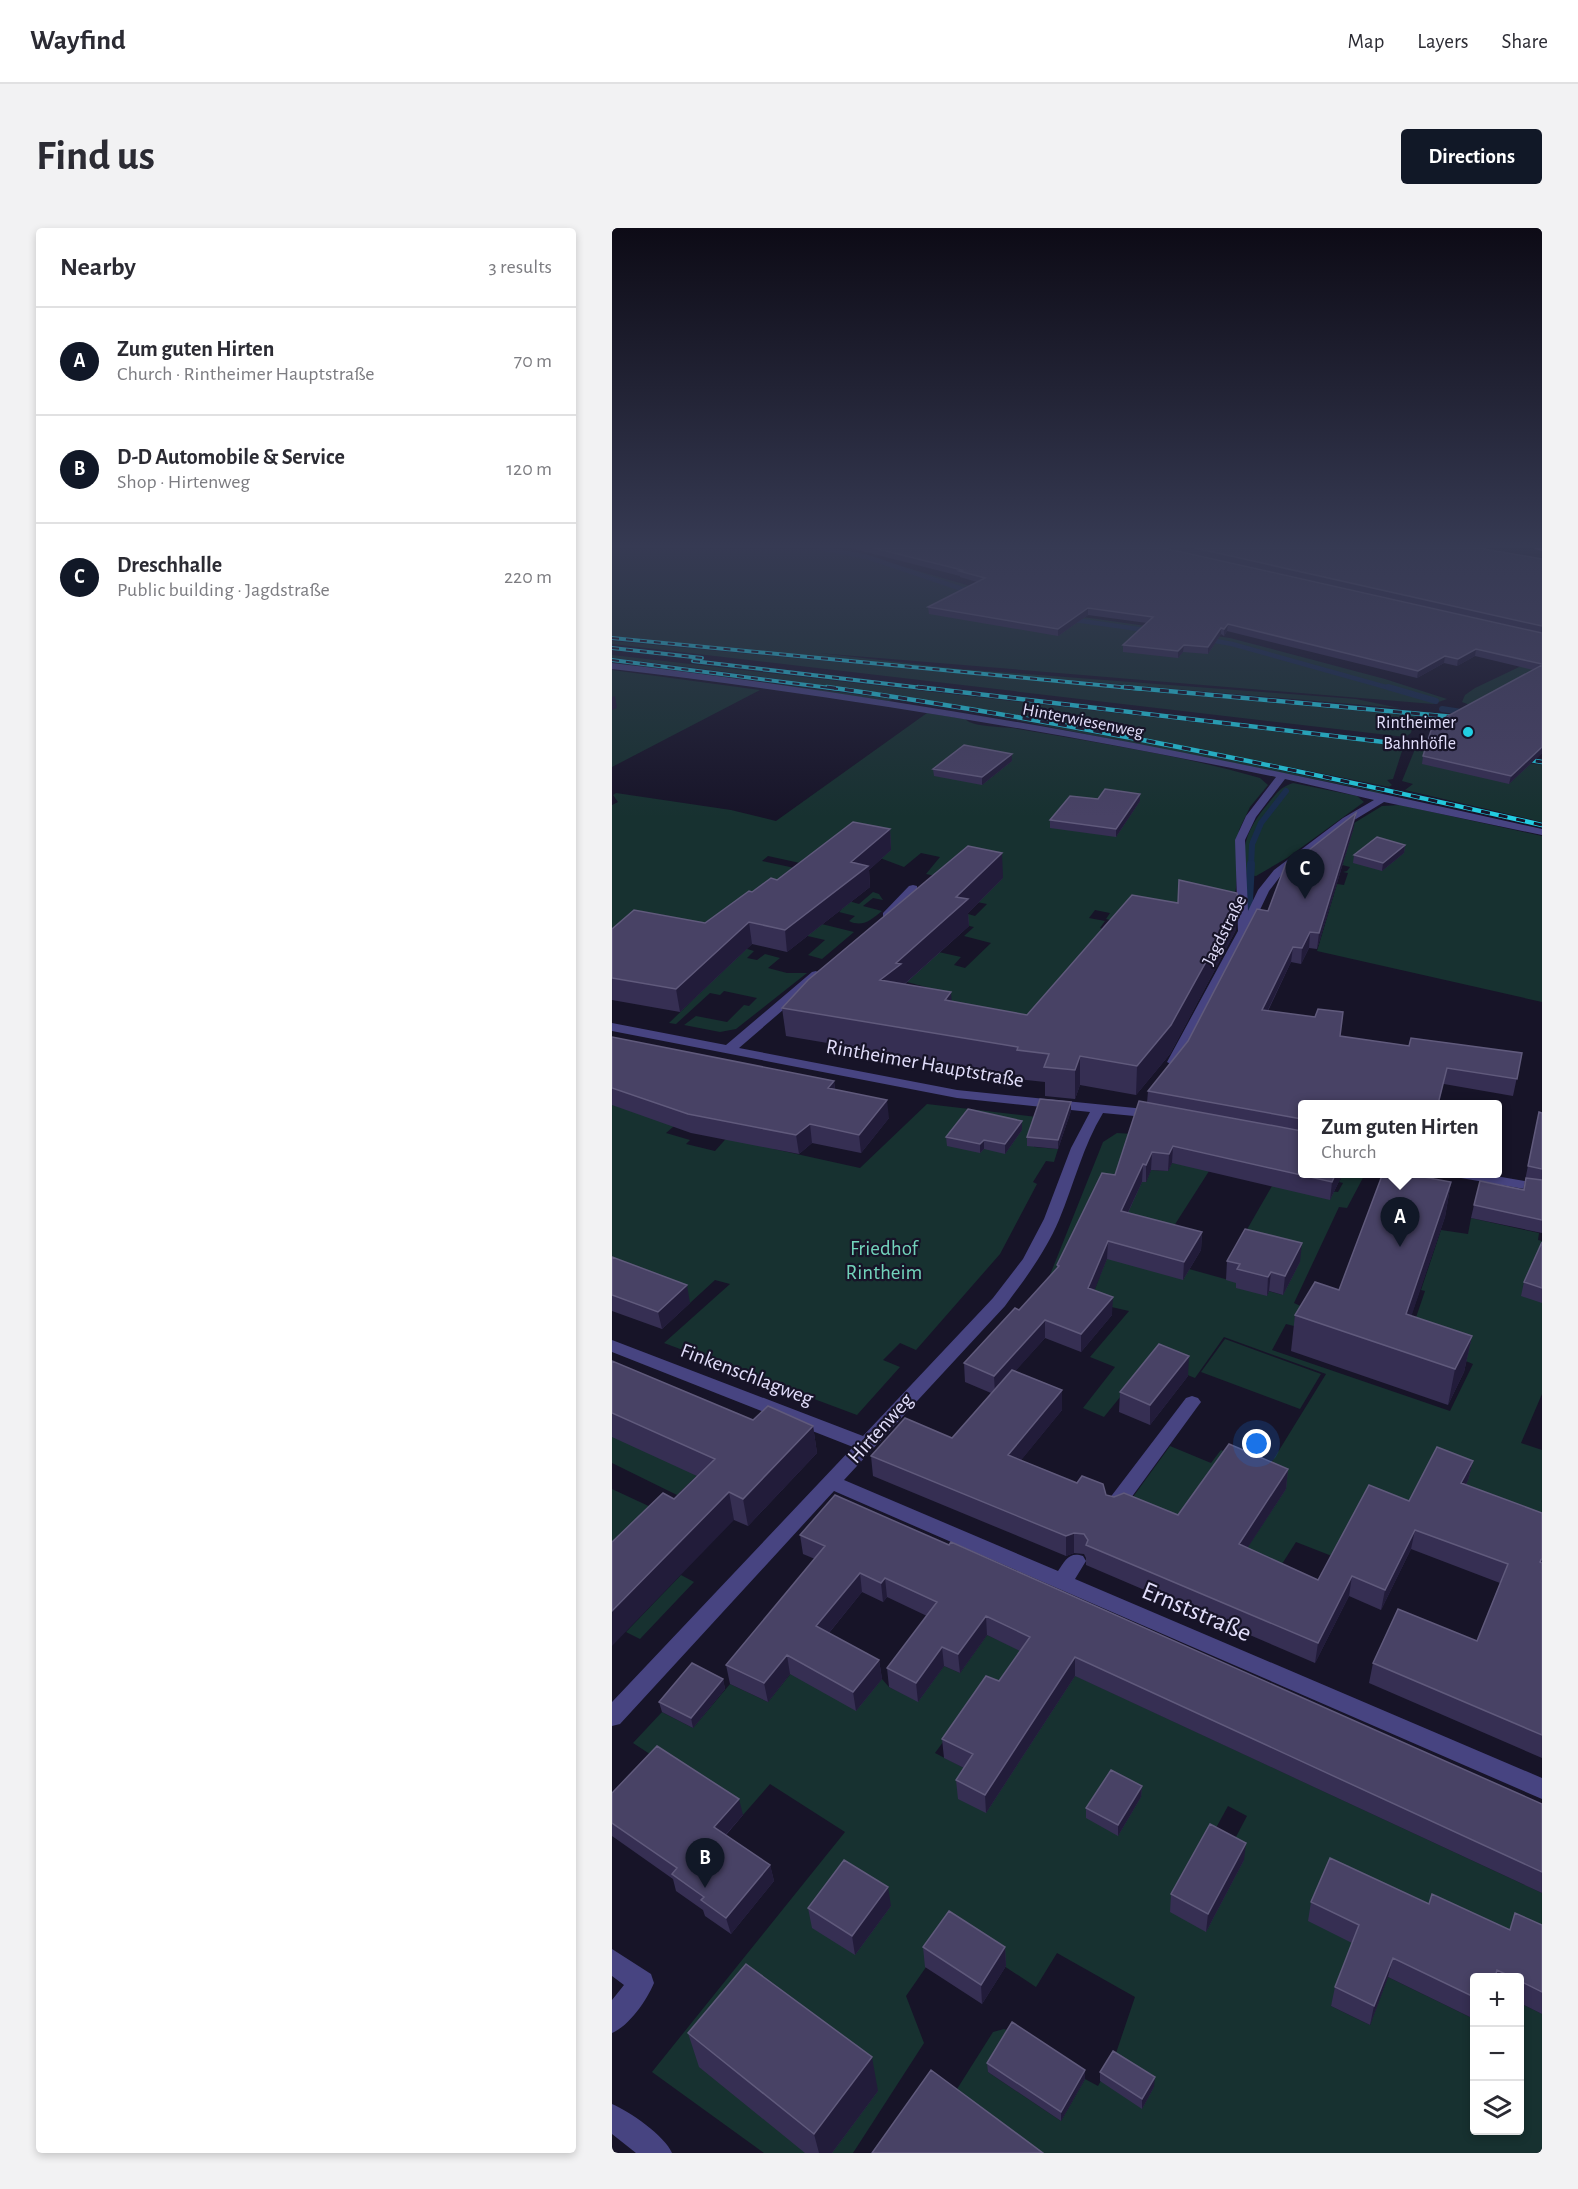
<!DOCTYPE html>
<meta charset="utf-8">
<style>
:root{--surface:#fff;--page:#f2f2f3;--text:#2b2b33;--muted:#7c7c81;--line:#e1e1e2;--accent:#111827}
body{margin:0;font-family:"Alegreya Sans",sans-serif;background:var(--page);color:var(--text)}
.controls{position:absolute;right:18px;bottom:18px;display:grid;overflow:hidden;border-radius:6px;box-shadow:0 3px 9px #0003}
.controls button{width:54px;height:54px;display:grid;place-items:center;padding:0;border:0;border-bottom:2px solid var(--line);background:var(--surface);color:var(--text);font:30px sans-serif}
.you{position:absolute;left:645px;top:1216px;width:21px;height:21px;margin:-15px;border:4px solid #fff;border-radius:50%;background:#1a73e8;box-shadow:0 0 0 9px #1a73e833}
.badge{display:grid;place-items:center;width:39px;height:39px;border-radius:50%;background:var(--accent);color:#fff;font-size:20px;font-weight:700}
.pin{position:absolute;translate:-50% -50px;filter:drop-shadow(0 2px 3px #0008)}
.pin::after{content:'';position:absolute;top:32px;width:21px;height:18px;background:inherit;clip-path:polygon(0 0,100% 0,50% 100%)}
.popup{position:absolute;left:686px;top:872px;width:204px;height:78px;box-sizing:border-box;display:grid;place-content:center;border-radius:6px;background:var(--surface);filter:drop-shadow(0 2px 4px #0005);font-size:20px;white-space:nowrap;color:var(--muted)}
.popup b{font-size:22px;color:var(--text)}
.popup::after{content:'';position:absolute;left:50%;top:100%;margin-left:-12px;border:12px solid transparent;border-top-color:var(--surface)}
.list{margin:0;padding:0;list-style:none}
h2{display:flex;justify-content:space-between;align-items:center;height:78px;margin:0;padding:0 24px;font-size:26px}
h2 small{font-size:20px;font-weight:400;color:var(--muted)}
.list li{display:grid;grid-template-columns:39px 1fr auto;gap:18px;align-items:center;box-sizing:border-box;height:108px;padding:0 24px;border-top:2px solid var(--line)}
.list b{display:block;font-size:22px;white-space:nowrap}
.list p{margin:0;font-size:20px;white-space:nowrap;color:var(--muted)}
.list em{font-size:20px;font-style:normal;color:var(--muted)}
.icon{flex:none;width:33px;height:33px;fill:none;stroke:currentColor;stroke-width:2;stroke-linecap:round;stroke-linejoin:round}
.map{position:relative;flex:none;width:930px;height:1925px;overflow:hidden;border-radius:6px}
header{display:flex;align-items:center;gap:36px;box-sizing:border-box;height:84px;padding:0 30px;background:var(--surface);border-bottom:2px solid var(--line)}
header strong{font-size:28px}
nav{display:flex;gap:33px;margin-inline-start:auto;font-size:21px}
.intro{display:flex;align-items:center;justify-content:space-between;box-sizing:border-box;height:144px;padding:0 36px}
h1{margin:0;font-size:42px}
.button{padding:15px 27px;border-radius:6px;background:var(--accent);color:#fff;font-size:21px;font-weight:700}
main{display:flex;gap:36px;padding:0 36px}
aside{flex:1;background:var(--surface);border-radius:6px;box-shadow:0 3px 9px #0003}
.map>svg:first-child{display:block}
.green{fill:#173130;fill-rule:evenodd}
.lines{fill:none;stroke-linecap:round;stroke-linejoin:round}
.stream-far2{stroke:#182c4d;stroke-width:4.5}
.stream-far1{stroke:#182c4d;stroke-width:6}
.stream{stroke:#182c4d;stroke-width:8}
.minor{fill:#474481;fill-rule:evenodd}
.major{fill:#c073ee;fill-rule:evenodd}
.rail-far1-casing{stroke:#22cfe3;stroke-width:4}
.rail-casing{stroke:#22cfe3;stroke-width:4.5}
.rail-far1{stroke:#171428;stroke-width:2;stroke-dasharray:7;stroke-linecap:butt}
.rail{stroke:#171428;stroke-width:3;stroke-dasharray:9;stroke-linecap:butt}
.wall{fill:#362f53}
.shaded-wall{fill:#221c3a}
.building{fill:#484265;stroke:#605a7c;stroke-width:1.5}
.poi-dot{fill:#22cfe3;stroke:#171428;stroke-width:2}
.labels{text-anchor:middle;stroke-width:4.5;stroke-linejoin:round;paint-order:stroke}
.far-street-label{font-size:18px;fill:#e2defb;stroke:#171428}
.far-poi-label{font-size:18px;fill:#e2defb;stroke:#171428;text-anchor:end}
.street-label{font-size:21px;fill:#e2defb;stroke:#171428}
.park-label{font-size:21px;fill:#72d3bb;stroke:#171428}
.near-street-label{font-size:26px;fill:#e2defb;stroke:#171428}
</style>
<header>
<strong>Wayfind</strong>
<nav><a>Map</a><a>Layers</a><a>Share</a></nav>
</header>
<div class="intro"><h1>Find us</h1><a class="button">Directions</a></div>
<main>
<aside>
<h2>Nearby<small>3 results</small></h2>
<ul class="list">
<li><span class="badge">A</span><div><b>Zum guten Hirten</b><p>Church · Rintheimer Hauptstraße</p></div><em>70 m</em></li>
<li><span class="badge">B</span><div><b>D-D Automobile &amp; Service</b><p>Shop · Hirtenweg</p></div><em>120 m</em></li>
<li><span class="badge">C</span><div><b>Dreschhalle</b><p>Public building · Jagdstraße</p></div><em>220 m</em></li>
</ul>
</aside>
<div class="map">
<svg width="930" height="1925" viewBox="0 0 930 1925">
<rect width="100%" height="100%" fill="#171428"/>
<path class="green" d="M0 320 230 321 372 362 429 383 618 410 773 451 835 471 821 476 206 425 348 441 744 471 787 480 397 447 0 408Z
M0 413 803 488 799 505 793 509 0 416Z
M0 427 789 518 791 520 781 551 775 552 780 557 777 559C520 507 262 459 0 430Z
M930 428V482L858 477 850 474 853 467 863 460Z
M0 435 281 471 277 473Z
M0 442 148 462 0 539Z
M315 485 353 491C362 500 392 498 406 501 486 515 569 527 648 550L656 557 638 579 627 602 624 660 617 699 502 693 494 691 498 685 483 682 477 690 493 693 488 700 499 702 433 797 352 792 325 762 295 754 315 736 322 723 349 729 342 737 353 740 379 715 352 708 362 699 343 695 356 686 363 688 375 676 360 673 333 650 314 646 328 629 309 625 292 639 268 630 197 637 156 628 150 633 206 645 240 674 247 676 261 664 267 666 271 672 261 670 251 678 270 683C260 691 251 700 237 693L243 688 227 684 232 679 109 713 142 723 135 730 145 732 153 726 168 730 156 740 175 745H195L124 801 108 804 72 797 84 788 115 794 132 777 137 778 145 770 112 763 108 767 98 765 64 796 57 795 89 764 0 720V577L6 574 1 567 4 565 119 582 164 593Z
M383 488 570 521 773 565 761 567 756 562Z
M807 520 930 537V594L793 562 801 556 790 553 803 521Z
M681 555 745 568 752 574 675 630 644 648 635 647C626 620 638 597 655 577 663 567 668 559 681 555Z
M788 577 930 608V774L705 723 725 656 732 657 736 645 731 644 735 643 738 639 715 633 729 603 770 578Z
M165 685 242 704 210 731 196 727 213 712 191 707Z
M279 805 256 832 217 825 225 815Z
M0 868 14 881 33 888 57 871 76 886 54 905 78 912 74 916 103 923 127 896 162 921 248 940 315 876 425 889 422 919 446 921 442 934 434 933 421 954 425 956 388 1026 304 1122 288 1115 271 1132 288 1139 245 1187 52 1115 118 1056 103 1052 78 1075 0 1045Z
M505 905 521 906 534 954 539 942 556 943 560 935 599 940 560 1001 571 1051 577 1041 671 1067 633 1005 660 958 726 964 731 955 727 954 731 946H753L735 980 727 979 682 1075 693 1080 682 1098 674 1096 660 1122 838 1183 861 1136 797 1110 813 1063 809 1062 829 1002 856 1006 859 990 927 1005 926 1012 930 1013V1166L909 1215 930 1222V1306L804 1272 725 1330 684 1314 661 1350 510 1284 558 1218 599 1235 609 1222 655 1242 714 1146 612 1109 583 1150 538 1132 492 1189 471 1180 503 1139 478 1129 517 1083 495 1078 480 1068 488 1048 445 1040 439 1053 438 1047 491 914Z
M613 1111 709 1146 688 1181 589 1144Z
M0 1141 138 1196 65 1267 0 1235Z
M0 1261 43 1281 0 1323Z
M69 1347 82 1354 28 1411 14 1404Z
M375 1407 419 1427 334 1510 323 1525 362 1545 436 1435 930 1665V1720L743 1716 719 1778 758 1797 776 1749 862 1791V1902H908V1775L930 1786V1925H378L328 1888 381 1804 392 1801 401 1804 376 1844 449 1893 473 1851 486 1858 503 1828 523 1769 445 1725 424 1759 339 1703 294 1768 312 1815 241 1925H152L40 1844 233 1604 158 1556 131 1587 21 1515 50 1484 81 1500 118 1456 156 1474 188 1434 243 1482 270 1451 277 1459 306 1473 332 1438 348 1445ZM616 1578 635 1588 616 1624 558 1684Z"/>
<g class="lines">
<path class="stream-far2" d="M209 320 255 329 362 365
M456 391 540 403
M592 411 620 416 781 461"/>
<path class="stream-far1" d="M776 459 824 473
M830 481 856 485
M641 614 649 595 674 563
M639 638 640 617"/>
<path class="stream" d="M636 690 639 636"/>
<path class="minor" d="M0 435C189 457 377 487 563 523 686 547 808 574 930 601V607L772 574 739 594 670 646 657 663 623 734 569 834 562 838 555 834 626 703 623 612 634 588 664 549C444 504 223 467 0 441ZM673 551 762 572 731 590 662 642 646 662 636 683 633 612 644 589Z
M301 657 305 658V662L279 689H271V685L297 658Z
M204 743 210 747 208 750 127 820 345 862 543 882 550 886 543 890 491 885C471 918 462 956 447 992 434 1023 413 1051 393 1078L232 1252 446 1343C453 1333 457 1323 471 1328L474 1333 463 1351 930 1550V1571L222 1263 8 1496 0 1498V1474L241 1219 0 1124V1112L251 1208 381 1070 411 1031 432 991 459 920 478 884 345 870 0 803V795L114 817 200 744Z
M842 946H872L930 956V964L849 950Z
M580 1168 586 1170 589 1174 586 1178 508 1285 501 1287 494 1285 492 1280 494 1275 574 1170Z
M0 1721 39 1746 42 1755C35 1772 17 1798 0 1805V1772L12 1757 0 1748Z
M0 1876C17 1883 53 1908 60 1925H24L0 1906Z"/>
<path class="major" d="M922 320H930V323L923 321Z"/>
<defs>
<path id="rail-far1" d="M0 410 529 461
M0 420 90 430
M0 432 226 461
M81 433 319 461"/>
<path id="rail" d="M215 459C456 493 693 543 930 597
M306 459 831 521
M512 459 853 490
M906 530 930 534"/>
</defs>
<use href="#rail-far1" class="rail-far1-casing"/>
<use href="#rail" class="rail-casing"/>
<use href="#rail-far1" class="rail-far1"/>
<use href="#rail" class="rail"/>
</g>
<path class="wall" d="M238 320H552L930 405V525L897 556 810 536 811 528 921 442 863 428 845 438 832 435 805 450 615 403 612 408 609 406 596 426 571 424 566 430 511 424V417L535 395 476 387 446 408 317 386 316 379 365 354 348 349V348Z
M555 320H867L930 331V405Z
M400 533 370 557 322 548 321 541Z
M528 566V573L504 609 438 600V592L486 571Z
M742 599 705 721 697 720 689 736 679 734 656 783 728 809 797 818 910 825 901 868 832 856 690 876V945H731L718 972 560 935 556 943 539 942 534 954H530L516 985 590 1004 589 1022 571 1052 495 1031 482 1062 500 1087 469 1124 433 1110 403 1143 450 1162V1182L409 1232 494 1267 566 1287 676 1241 674 1261 635 1320 706 1352 797 1273 861 1233 856 1252 854 1257 930 1285V1530L757 1455 761 1435 865 1413 888 1355 799 1321 769 1382 737 1368 703 1435 474 1337V1330L472 1326 462 1325 454 1328 261 1248 259 1228 340 1210 379 1165 353 1154 352 1135 407 1082 445 1041V1037L503 947 535 875 536 863 576 813 656 683 679 636Z
M278 601 279 622 257 642 258 659 175 724 140 716 68 784 0 772V701L93 695 140 664 165 652Z
M793 617 792 625 770 643 741 635 742 627Z
M391 650 356 685 357 698 293 756 340 773 415 787 624 702 558 826 524 867 468 857 463 871 433 868V854L405 851V847L174 808 170 780Z
M0 809 222 853 223 861 277 890 249 925 200 915 187 926 79 905 0 877Z
M459 874V883L446 921 415 918V909Z
M927 884 930 885V1005L859 990 862 977 911 962Z
M410 902 393 926 372 921 368 925 335 918 334 909Z
M839 954 833 989 799 1088 860 1108 852 1144 836 1177 679 1123 683 1087 727 1062Z
M930 1014V1075L909 1068 912 1054Z
M0 1029 78 1075 50 1101 0 1083Z
M615 1033 688 1034 671 1067 657 1063 655 1068 624 1060V1055L614 1052Z
M0 1133 141 1192 201 1198 205 1225 136 1298 122 1292 62 1271 85 1248 0 1209Z
M576 1148 538 1197 507 1184 508 1164Z
M188 1307 930 1576V1665L463 1448 374 1585 346 1571 344 1552 352 1540 332 1530 330 1511 387 1453 408 1423 375 1407 348 1445 332 1438 306 1474 277 1459 275 1440 315 1388 275 1369 271 1374 250 1364 217 1405 267 1432 270 1451 244 1483 178 1446 156 1474 118 1456 114 1437 203 1331 191 1326Z
M111 1451 113 1461 81 1500 50 1484 47 1474Z
M530 1558 529 1569 506 1608 474 1590V1580Z
M0 1565 131 1587 114 1607 158 1637 162 1653 119 1706 93 1688 91 1682 64 1663 61 1651 0 1608Z
M632 1632 594 1704 558 1684 559 1666Z
M699 1674 898 1702 930 1697V1786L908 1775V1749H862V1791L776 1749 758 1797 719 1778 723 1759 740 1715 696 1693Z
M279 1678 243 1727 200 1700 196 1680Z
M311 1719H393L394 1738 370 1776 313 1739Z
M76 1805 266 1863 220 1925H193L87 1839Z
M375 1835 473 1842V1851L449 1893 376 1844Z
M488 1844 542 1859 530 1881 488 1853Z"/>
<path class="shaded-wall" d="M476 380V387L446 408V401Z
M616 396 615 403 612 408V401Z
M609 400V406L596 426V419Z
M572 417 571 424 566 430V423Z
M864 421 863 428 845 438 846 431Z
M833 428 832 435 805 450 806 443Z
M3 468 5 480 0 482V469Z
M930 519V525L897 556 899 548Z
M400 526V533L370 557V549Z
M528 566V573L504 609V601Z
M744 585 742 599 705 721 707 705Z
M278 601 279 622 257 642 258 659 175 724 173 702 239 634Z
M793 617 792 625 770 643 771 635Z
M390 625 391 650 356 685 357 698 290 758 268 752 344 669Z
M626 676 624 702 558 826 524 867 525 838Z
M137 694 140 716 68 784 64 761Z
M698 704 697 720 689 736 690 720Z
M681 719 679 734 648 798 650 782Z
M339 764 341 792 333 772Z
M468 828V857L463 871V842Z
M835 840 827 876H826Z
M222 853 224 871 216 860Z
M275 872 277 890 249 925 247 907Z
M459 874V883L446 921V912Z
M410 893V902L393 926V916Z
M198 896 200 915 187 926 184 907Z
M372 912V921L368 925V916Z
M561 918 560 935 556 943 557 926Z
M540 924 539 942 534 954V937Z
M531 936 530 954 508 1001 509 983Z
M724 945H731L718 972 720 954Z
M839 954 833 989 788 1122 794 1086Z
M590 1004 589 1022 571 1052 572 1034Z
M496 1013 495 1031 476 1078V1060Z
M690 1015 688 1034 671 1067 673 1048Z
M659 1044 657 1063 655 1068 656 1049Z
M75 1057 78 1075 50 1101 46 1084Z
M501 1069 500 1087 469 1124V1106Z
M433 1092V1110L383 1166 382 1148Z
M860 1108 852 1144 836 1177 843 1141Z
M577 1128 576 1148 538 1197V1177Z
M450 1162V1182L397 1247 396 1227Z
M201 1198 205 1225 136 1298 131 1271Z
M861 1233 856 1252 845 1275 849 1255Z
M676 1241 674 1261 625 1336 627 1316Z
M117 1264 122 1292 0 1418V1383Z
M803 1302 799 1321 769 1382 773 1362Z
M462 1305V1325L454 1328V1308Z
M248 1345 250 1364 207 1417 204 1398Z
M740 1348 737 1368 703 1435 706 1415Z
M273 1350 275 1369 271 1374 269 1355Z
M374 1388 375 1407 348 1445 346 1426Z
M330 1419 332 1438 306 1474 304 1455Z
M175 1427 178 1446 156 1474 152 1455Z
M463 1429V1448L374 1585 373 1567Z
M267 1432 270 1451 244 1483 241 1464Z
M111 1451 113 1461 81 1500 79 1490Z
M530 1558 529 1569 506 1608V1597Z
M127 1571 131 1587 106 1615 102 1599Z
M634 1615 632 1632 594 1704 596 1686Z
M158 1637 162 1653 119 1706 114 1690Z
M276 1659 279 1678 243 1727 240 1708Z
M393 1719 394 1738 370 1776 369 1757Z
M781 1730 776 1749 758 1797 762 1778Z
M260 1829 266 1863 220 1925H207L202 1906Z
M473 1842V1851L449 1893V1884Z
M543 1849 542 1859 530 1881V1871Z"/>
<path class="building" d="M262 320H552L930 405V436L864 421 846 431 833 428 806 443 616 396 612 401 609 400 596 419 572 417 566 423 511 417 541 389 476 380 446 401 316 379 373 350 347 343 350 342Z
M583 320H867L930 331V398Z
M930 437V519L899 548 811 528 821 496Z
M352 517 400 526 370 549 321 541Z
M493 561 528 566 504 601 438 592 458 568 486 571Z
M744 585 707 705 698 704 690 720 681 719 650 782 703 789 706 781 731 784 728 808 797 818 799 810 910 825 905 851 835 840 826 876H690V891L536 863 576 813 645 681 656 683 674 635 679 636Z
M241 594 278 601 239 634 256 638 173 702 137 694 64 761 0 750V701L22 682 93 695 137 663 140 664 159 650 165 652Z
M765 609 793 617 771 635 742 627Z
M356 618 390 625 344 669 356 671 284 735 289 736 268 752 339 764 333 772 415 787 520 667 566 675 567 652 625 665 626 676 559 797 525 838 468 828 463 842 432 839 437 826 405 822 406 819 170 780 196 752Z
M0 809 222 853 216 860 275 872 247 907 198 896 184 907 76 886 0 860Z
M428 871 459 874 446 912 415 909Z
M527 873 690 903V945H724L720 954 561 918 557 926 540 924 534 937 531 936 509 983 590 1004 572 1034 496 1013 476 1060 501 1069 469 1106 433 1092 382 1148 352 1135 403 1080 407 1082 447 1038 445 1037 490 945 503 947Z
M356 881 410 893 393 916 372 912 368 916 334 909Z
M927 884 930 885V941L916 938Z
M771 945H790L839 954 794 1086 860 1108 843 1141 683 1087 703 1054 727 1062Z
M914 950 930 952V992L862 977 868 953 912 962Z
M633 1001 690 1015 673 1048 659 1044 656 1049 625 1041 628 1036 615 1033Z
M930 1014V1060L912 1054Z
M0 1029 75 1057 46 1084 0 1067Z
M547 1116 577 1128 538 1177 508 1164Z
M0 1133 141 1192 156 1178 201 1198 131 1271 117 1264 0 1383V1314L51 1265 62 1271 103 1231 0 1185Z
M400 1142 450 1162 396 1227 465 1255 470 1248 491 1256 494 1267 502 1269 512 1265 566 1287 617 1216 676 1241 627 1316 706 1352 757 1257 797 1273 825 1219 861 1233 849 1255 930 1285V1330L928 1334 930 1335V1507L761 1435 786 1381 865 1413 896 1336 803 1302 773 1362 740 1348 706 1415 474 1317 476 1312 472 1306 462 1305 454 1308 259 1228 293 1190 340 1210Z
M223 1267 337 1317 339 1314 930 1576V1644L463 1429 373 1567 344 1552 361 1526 330 1511 374 1448 387 1453 418 1409 374 1388 346 1426 330 1419 304 1455 275 1440 325 1374 273 1350 269 1355 248 1345 204 1398 267 1432 241 1464 175 1427 152 1455 114 1437 213 1318 188 1307Z
M80 1435 111 1451 79 1490 47 1474Z
M45 1518 127 1571 102 1599 158 1637 114 1690 89 1672 92 1669 60 1646 65 1640 0 1595V1565Z
M499 1542 530 1558 506 1597 474 1580Z
M598 1596 634 1615 596 1686 559 1666Z
M718 1630 817 1676 820 1666 898 1702 903 1685 930 1697V1764L908 1753V1749H900L885 1742 883 1749H862V1769L781 1730 762 1778 723 1759 747 1697 699 1674Z
M232 1632 276 1659 240 1708 196 1680Z
M337 1683 393 1719 369 1757 311 1719Z
M134 1736 260 1829 202 1906 76 1805Z
M400 1794 473 1842 449 1884 375 1835Z
M501 1823 543 1849 530 1871 488 1844Z
M319 1842 431 1925H260Z"/>
<linearGradient id="sky" x2="0" y2="1"><stop stop-color="#0d0b16"/><stop offset="0.54" stop-color="#363a53"/><stop offset="1" stop-color="#363a53" stop-opacity="0"/></linearGradient>
<rect width="930" height="589" fill="url(#sky)"/>
<circle class="poi-dot" cx="856" cy="504" r="6"/>
<g class="labels">
<g class="far-street-label">
<text transform="translate(471 492) rotate(11)" y="6">Hinterwiesenweg</text>
<text transform="translate(612 702) rotate(-63)" y="6">Jagdstraße</text>
</g>
<g class="far-poi-label">
<text x="844" y="500">Rintheimer<tspan x="844" dy="21">Bahnhöfle</tspan></text>
</g>
<g class="street-label">
<text transform="translate(313 835) rotate(10)" y="7">Rintheimer Hauptstraße</text>
<text transform="translate(135 1146) rotate(21)" y="7">Finkenschlagweg</text>
<text transform="translate(268 1200) rotate(-48)" y="7">Hirtenweg</text>
</g>
<g class="park-label">
<text x="272" y="1027">Friedhof<tspan x="272" dy="24">Rintheim</tspan></text>
</g>
<g class="near-street-label">
<text transform="translate(585 1383) rotate(23)" y="9">Ernststraße</text>
</g>
</g>
</svg>
<div class="controls">
<button>+</button>
<button>−</button>
<button><svg class="icon" aria-label="layers" viewBox="0 0 24 24"><path d="M12 4l9 5-9 5-9-5zM3 14l9 5 9-5"/></svg></button>
</div>
<div class="you"></div>
<div class="pin badge" style="left:788px;top:1019px">A</div>
<div class="popup"><b>Zum guten Hirten</b>Church</div>
<div class="pin badge" style="left:93px;top:1660px">B</div>
<div class="pin badge" style="left:693px;top:671px">C</div>
</div>
</main>
